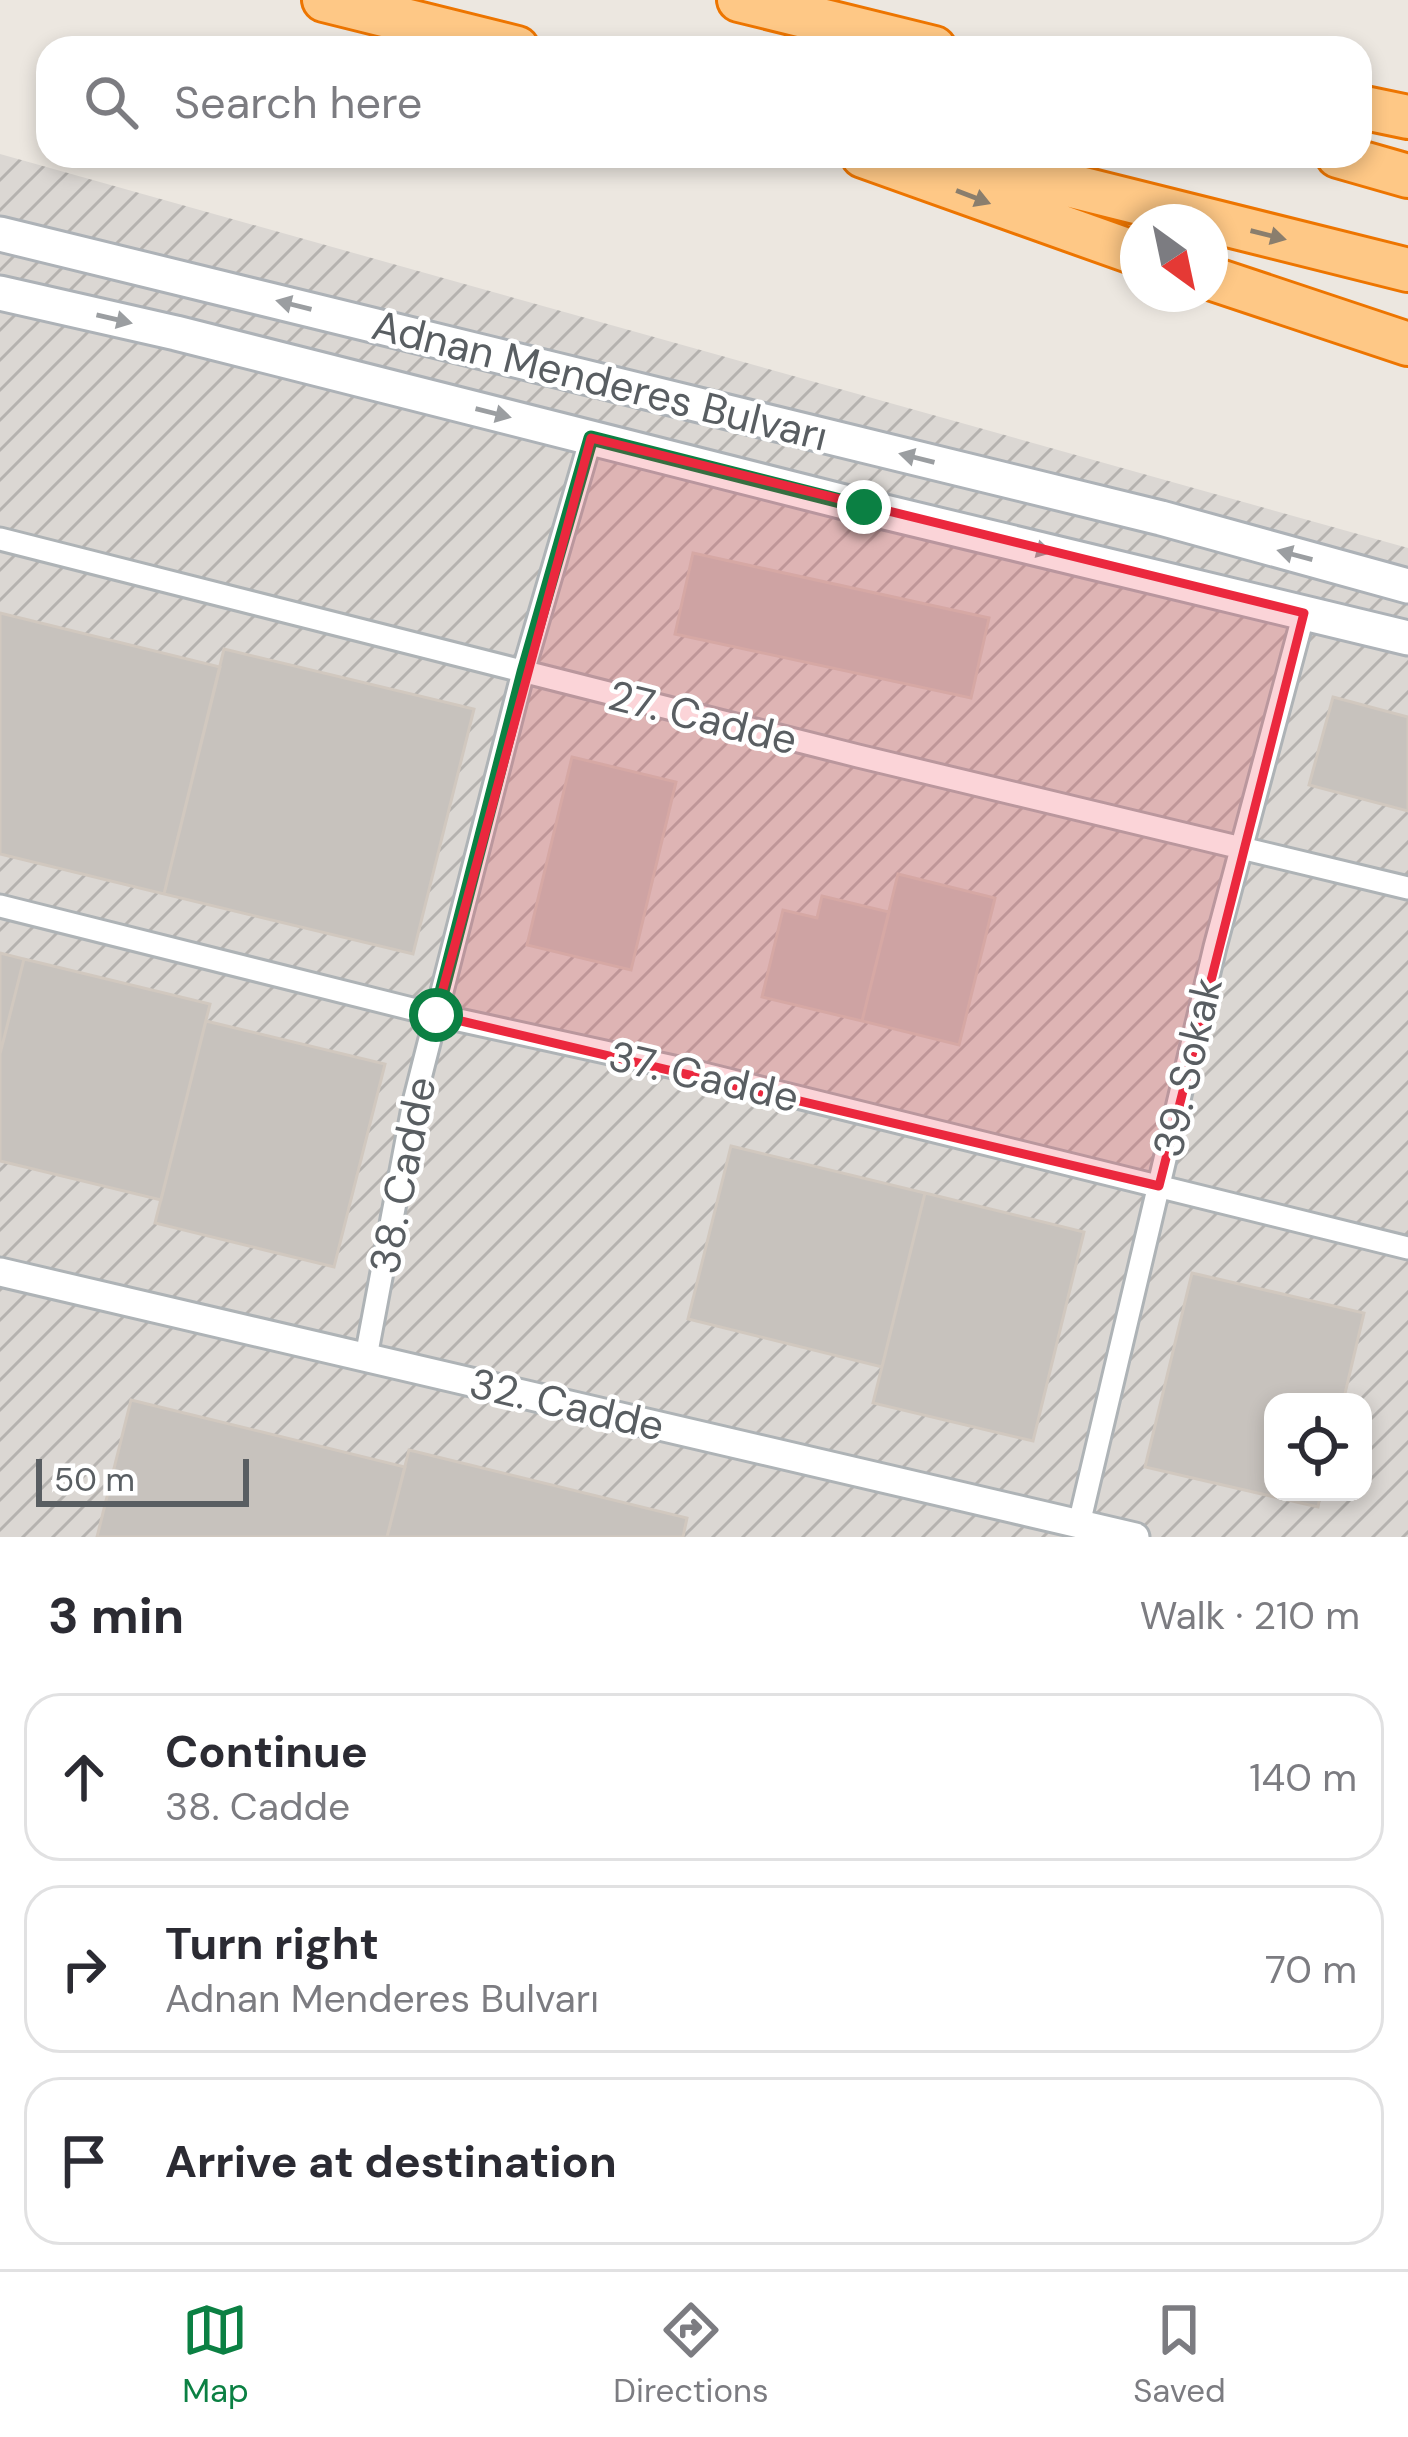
<!DOCTYPE html>
<meta charset="utf-8">
<style>
:root{--surface:#fff;--page:#f2f2f3;--text:#2b2b33;--muted:#7c7c81;--line:#e1e1e2;--accent:#0b8043}
body{margin:0;font-family:"DM Sans",sans-serif;background:var(--page);color:var(--text)}
.controls{position:absolute;right:36px;bottom:36px;display:grid;overflow:hidden;border-radius:24px;box-shadow:0 6px 18px #0003}
.controls button{width:108px;height:108px;display:grid;place-items:center;padding:0;border:0;border-bottom:3px solid var(--line);background:var(--surface);color:var(--text);font:60px sans-serif}
.compass{position:absolute;left:1120px;top:204px;width:108px;height:108px;border-radius:50%;background:var(--surface);box-shadow:0 6px 18px #0003;rotate:147deg}
.scale{position:absolute;left:36px;bottom:30px;width:213px;box-sizing:border-box;padding-left:12px;border:6px solid #595e62;border-top:0;font-size:33px;line-height:42px;white-space:nowrap;color:#595e62;-webkit-text-stroke:9px #fff;paint-order:stroke}
.stop{position:absolute;width:36px;height:36px;margin:-27px;border:9px solid #0b8043;border-radius:50%;background:#fff}
.stop.end{background:#0b8043;border-color:#fff;box-shadow:0 3px 12px #0008}
.list{margin:0;padding:0;list-style:none}
h2{display:flex;justify-content:space-between;align-items:center;height:156px;margin:0;padding:0 48px;font-size:51px}
h2 small{font-size:39px;font-weight:400;color:var(--muted)}
.list li{display:grid;grid-template-columns:78px 1fr auto;gap:36px;align-items:center;box-sizing:border-box;height:168px;margin:0 24px 24px;padding:0 24px;border:3px solid var(--line);border-radius:36px}
.list b{display:block;font-size:45px;white-space:nowrap}
.list p{margin:0;font-size:39px;white-space:nowrap;color:var(--muted)}
.list em{font-size:39px;font-style:normal;color:var(--muted)}
.icon{flex:none;width:66px;height:66px;fill:none;stroke:currentColor;stroke-width:2;stroke-linecap:round;stroke-linejoin:round}
.map{position:relative;flex:none;width:1408px;height:1537px;overflow:hidden}
.search{position:absolute;background:var(--surface);box-shadow:0 6px 18px #0003;left:36px;right:36px;top:36px;height:132px;display:flex;align-items:center;gap:30px;box-sizing:border-box;padding:0 42px;border-radius:36px;color:var(--muted);font-size:45px}
.sheet{height:732px;background:var(--surface)}
nav{display:flex;justify-content:space-around;align-items:center;box-sizing:border-box;height:168px;border-top:3px solid var(--line);background:var(--surface);font-size:33px;color:var(--muted)}
nav a{display:grid;justify-items:center;gap:6px}
nav .on{color:var(--accent)}
.map>svg:first-child{display:block}
.industrial{fill:url(#industrial-furrows);fill-rule:evenodd}
.building{fill:#c7c2bd;stroke:#d1c8bf;stroke-width:3}
.lines{fill:none;stroke-linecap:round;stroke-linejoin:round}
.minor-casing{stroke:#aeb3b6;stroke-width:27}
.tertiary-casing{stroke:#aeb3b6;stroke-width:33}
.secondary-casing{stroke:#adb2b7;stroke-width:39}
.motorway-casing{stroke:#ed7500;stroke-width:48}
.minor{stroke:#fff;stroke-width:21}
.tertiary{stroke:#fff;stroke-width:27}
.secondary{stroke:#fff;stroke-width:33}
.motorway{stroke:#fec886;stroke-width:42}
.oneway{fill:#8a7e6d}
.oneway2{fill:#9b9ea1}
.route{stroke:#0b8043;stroke-width:15}
.marked{fill:#eb283e;fill-opacity:0.2;stroke:#eb283e;stroke-width:9;stroke-linejoin:round}
.labels{text-anchor:middle;stroke-width:9;stroke-linejoin:round;paint-order:stroke}
.street-label{font-size:42px;fill:#595e62;stroke:#fff}
</style>
<div class="map">
<svg width="1408" height="1537" viewBox="0 0 1408 1537">
<defs>
<pattern id="industrial-furrows" width="10" height="10" patternUnits="userSpaceOnUse" patternTransform="scale(3)"><rect width="10" height="10" fill="#dbd7d3"/><path d="M-1 1l2-2M0 10L10 0M9 11l2-2" fill="none" stroke="#b5b2af"/></pattern>
</defs>
<rect width="100%" height="100%" fill="#ece7e0"/>
<path class="industrial" d="M0 154 1408 548V1537H0ZM1273 1402H1363V1492H1273Z"/>
<path class="building" d="M693 553 989 618 971 698 675 634Z
M0 613 220 667 164 894 0 854Z
M224 649 474 709 413 954 164 894Z
M1333 697 1408 717V811L1309 785Z
M572 757 676 782 631 970 527 945Z
M898 874 995 898 959 1045 862 1021Z
M822 896 889 912 862 1021 762 997 783 910 817 918Z
M0 953 24 959 0 1054Z
M24 959 210 1004 161 1200 0 1161V1054Z
M206 1021 385 1064 334 1267 155 1223Z
M731 1146 925 1193 882 1367 688 1319Z
M925 1193 1084 1232 1033 1441 873 1403Z
M1192 1273 1364 1313 1343 1402H1273V1492H1321L1318 1507 1145 1467Z
M131 1400 405 1467 387 1537H97Z
M409 1450 687 1518 683 1537H387Z"/>
<g class="lines">
<defs>
<path id="minor" d="M0 539 858 756 1408 888
M0 906 436 1015 692 1071 1408 1248
M366 1357 414 1102 523 672 591 438
M1079 1524 1215 947 1304 613"/>
<path id="tertiary" d="M0 1272 1135 1537"/>
<path id="secondary" d="M0 234 1161 518 1408 586
M0 293 176 333 864 507 1408 638"/>
<path id="motorway" d="M324 0 517 48
M739 0 934 48
M1360 107 1408 117
M863 156 1138 254
M951 156 1408 270
M1338 156 1408 176
M1210 278 1408 344"/>
</defs>
<use href="#minor" class="minor-casing"/>
<use href="#tertiary" class="tertiary-casing"/>
<use href="#secondary" class="secondary-casing"/>
<use href="#motorway" class="motorway-casing"/>
<use href="#minor" class="minor"/>
<use href="#tertiary" class="tertiary"/>
<use href="#secondary" class="secondary"/>
<use href="#motorway" class="motorway"/>
</g>
<defs><path id="oneway-solid" d="M-6-.8H1V-3.2L6.5 0L1 3.2V.8H-6Z" transform="scale(3)"/></defs>
<g class="oneway">
<use href="#oneway-solid" transform="translate(973 197) rotate(21)"/>
<use href="#oneway-solid" transform="translate(1268 235) rotate(14)"/>
</g>
<g class="oneway2">
<use href="#oneway-solid" transform="translate(294 305) rotate(-166)"/>
<use href="#oneway-solid" transform="translate(114 319) rotate(13)"/>
<use href="#oneway-solid" transform="translate(493 413) rotate(14)"/>
<use href="#oneway-solid" transform="translate(917 458) rotate(-166)"/>
<use href="#oneway-solid" transform="translate(1034 548) rotate(14)"/>
<use href="#oneway-solid" transform="translate(1295 555) rotate(-165)"/>
</g>
<g class="lines">
<path class="route" d="M436 1015 524 672 591 438 864 507"/>
</g>
<path class="marked" d="M591 438 1304 613 1159 1186 436 1015Z"/>
<g class="labels">
<g class="street-label">
<text transform="translate(600 380) rotate(14)" y="15">Adnan Menderes Bulvarı</text>
<text transform="translate(703 717) rotate(14)" y="15">27. Cadde</text>
<text transform="translate(1187 1067) rotate(-77)" y="15">39. Sokak</text>
<text transform="translate(704 1076) rotate(13)" y="15">37. Cadde</text>
<text transform="translate(402 1175) rotate(-79)" y="15">38. Cadde</text>
<text transform="translate(567 1404) rotate(13)" y="15">32. Cadde</text>
</g>
</g>
</svg>
<div class="controls">
<button><svg class="icon" aria-label="locate" viewBox="0 0 24 24"><circle cx="12" cy="12" r="6"/><path d="M12 2v4M12 18v4M2 12h4M18 12h4"/></svg></button>
</div>
<svg class="compass" viewBox="-18 -18 36 36"><path d="M0-13l5 13h-10z" fill="#e53935"/><path d="M0 13l5-13h-10z" fill="#7c7c81"/></svg>
<div class="scale">50 m</div>
<div class="stop" style="left:436px;top:1015px"></div>
<div class="stop end" style="left:864px;top:507px"></div>
<div class="search"><svg class="icon" aria-label="search" viewBox="0 0 24 24"><circle cx="10" cy="10" r="6"/><path d="M15 15l6 6"/></svg>Search here</div>
</div>
<section class="sheet">
<h2>3 min<small>Walk · 210 m</small></h2>
<ul class="list">
<li><svg class="icon" aria-label="ahead" viewBox="0 0 24 24"><path d="M12 20V5M6 11l6-6 6 6"/></svg><div><b>Continue</b><p>38. Cadde</p></div><em>140 m</em></li>
<li><svg class="icon" aria-label="right" viewBox="0 0 24 24"><path d="M7 20v-9h11M14 6l5 5-5 5"/></svg><div><b>Turn right</b><p>Adnan Menderes Bulvarı</p></div><em>70 m</em></li>
<li><svg class="icon" aria-label="arrive" viewBox="0 0 24 24"><path d="M6 21V4h12l-3 4 3 4H6"/></svg><div><b>Arrive at destination</b></div></li>
</ul>
</section>
<nav>
<a class="on"><svg class="icon" aria-label="map" viewBox="0 0 24 24"><path d="M3 6l6-2 6 2 6-2v14l-6 2-6-2-6 2zM9 4v14M15 6v14"/></svg>Map</a>
<a><svg class="icon" aria-label="directions" viewBox="0 0 24 24"><path d="M12 3l9 9-9 9-9-9zM9 14v-3h6M13 9l2 2-2 2"/></svg>Directions</a>
<a><svg class="icon" aria-label="saved" viewBox="0 0 24 24"><path d="M7 4h10v16l-5-4-5 4z"/></svg>Saved</a>
</nav>
